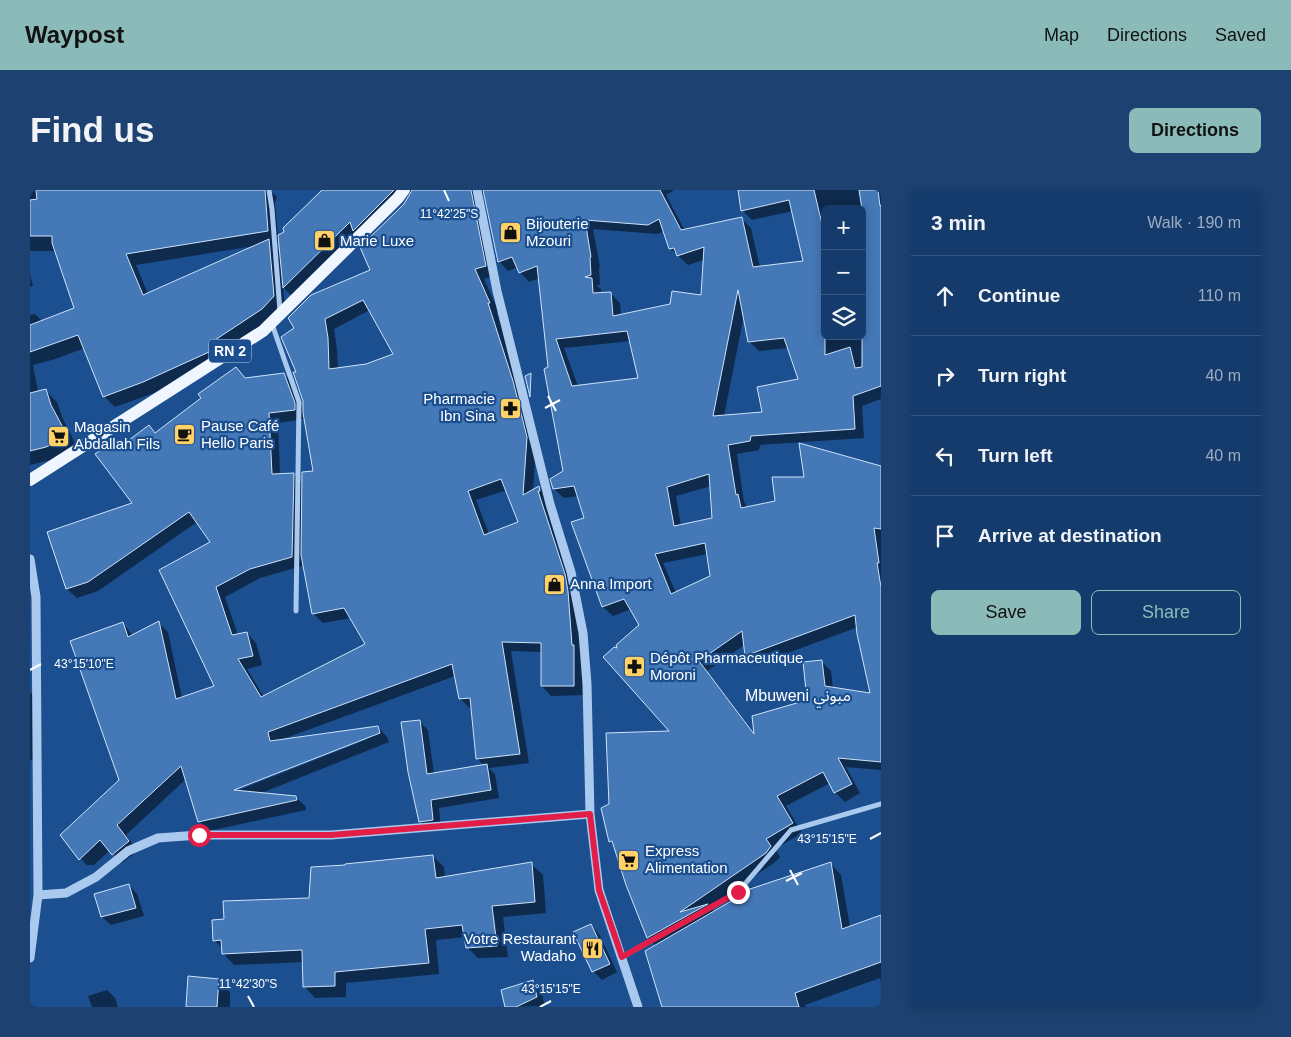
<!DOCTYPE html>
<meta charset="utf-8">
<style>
:root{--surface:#143b6b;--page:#1d4271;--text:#f1f3f6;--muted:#9dadc1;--line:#33557e;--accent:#8bbbb9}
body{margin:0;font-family:Helvetica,"Noto Sans Arabic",sans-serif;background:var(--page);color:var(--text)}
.controls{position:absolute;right:15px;top:15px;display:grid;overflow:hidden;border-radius:8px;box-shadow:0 2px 12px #0003}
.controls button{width:45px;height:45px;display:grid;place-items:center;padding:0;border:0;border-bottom:1px solid var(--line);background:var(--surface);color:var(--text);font:25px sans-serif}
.stop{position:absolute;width:15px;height:15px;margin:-11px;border:4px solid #e11d48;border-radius:50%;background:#fff}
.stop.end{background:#e11d48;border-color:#fff;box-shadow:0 1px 5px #0008}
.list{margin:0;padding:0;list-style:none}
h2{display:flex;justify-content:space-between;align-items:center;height:65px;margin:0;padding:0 20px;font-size:21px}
h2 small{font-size:16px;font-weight:400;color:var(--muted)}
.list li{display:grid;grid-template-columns:32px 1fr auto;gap:15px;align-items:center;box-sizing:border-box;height:80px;padding:0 20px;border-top:1px solid var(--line)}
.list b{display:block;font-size:19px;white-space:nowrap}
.list em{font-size:16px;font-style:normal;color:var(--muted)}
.actions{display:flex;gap:10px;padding:15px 20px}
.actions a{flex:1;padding:11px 0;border:1px solid var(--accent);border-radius:8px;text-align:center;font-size:18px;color:var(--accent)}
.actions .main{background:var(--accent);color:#111}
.icon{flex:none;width:28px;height:28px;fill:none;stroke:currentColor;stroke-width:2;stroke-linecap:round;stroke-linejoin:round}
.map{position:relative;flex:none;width:851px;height:817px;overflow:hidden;border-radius:8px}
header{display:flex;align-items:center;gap:30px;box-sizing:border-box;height:70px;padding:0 25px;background:var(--accent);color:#111}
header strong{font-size:24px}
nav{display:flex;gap:28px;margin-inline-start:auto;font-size:18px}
.intro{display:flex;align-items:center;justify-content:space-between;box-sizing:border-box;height:120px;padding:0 30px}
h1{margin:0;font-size:35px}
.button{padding:12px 22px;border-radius:8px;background:var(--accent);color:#111;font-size:18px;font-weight:700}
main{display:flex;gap:30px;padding:0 30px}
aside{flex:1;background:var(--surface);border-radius:8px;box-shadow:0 2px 12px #0003}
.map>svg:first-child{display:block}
.shadow{fill:#0007;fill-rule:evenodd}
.building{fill:#4478b7;stroke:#cfe3fa;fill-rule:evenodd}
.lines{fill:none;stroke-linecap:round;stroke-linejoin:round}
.minor{stroke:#a9c9ee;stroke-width:5}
.tertiary{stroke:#a9c9ee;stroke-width:9}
.primary{stroke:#f0f6ff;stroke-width:12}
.route{stroke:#e11d48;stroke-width:6}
.ticks{fill:none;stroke:#fff;stroke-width:2}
.labels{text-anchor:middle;stroke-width:4.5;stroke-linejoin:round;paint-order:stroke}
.shield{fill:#1b4f8f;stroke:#bbcadd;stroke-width:1}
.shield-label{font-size:14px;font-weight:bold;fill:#fff}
.poi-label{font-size:15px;fill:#fff;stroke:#1b4f8f;text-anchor:start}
.neighbourhood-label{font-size:16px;fill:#fff;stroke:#1b4f8f}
.ticks-label{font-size:12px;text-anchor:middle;fill:#fff;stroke:#1b4f8f;stroke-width:4.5;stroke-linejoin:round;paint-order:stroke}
</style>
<header>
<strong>Waypost</strong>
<nav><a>Map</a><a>Directions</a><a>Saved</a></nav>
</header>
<div class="intro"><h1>Find us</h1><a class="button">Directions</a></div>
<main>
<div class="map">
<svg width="851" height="817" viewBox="0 0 851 817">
<rect width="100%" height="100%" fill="#1b4f8f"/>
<path class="shadow" d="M0 0H240L247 7 245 13 248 46 256 43 294 0H644L636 5 655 41 711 28 721 38 730 77 775 72 763 21 722 30 712 20 709 0H851V209L832 216 834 248 730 255 729 260 707 264 714 312 718 318 746 312 776 288 851 277V580L816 577 830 603 815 612 805 602 800 593 756 616 772 643 745 659 750 667 745 672 680 717 685 722 800 673 811 685 820 737 851 730V793L850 788 775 815 776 817H634L626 756 618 748 585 656 580 651V615L642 543 589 459 611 435 601 419 583 426 573 417 542 333 555 329 549 306 534 308 524 299 534 282 519 178 510 88 499 92 490 82 488 77 478 81 469 71 455 3 452 5 465 85 454 89 469 122 467 123 492 201 506 258 503 300 509 297 518 307 547 411 553 505 521 506 512 496V462L481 461 499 573 459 578 465 584 469 608 409 618 411 639 399 640 390 631 389 531 398 540 404 584 454 576 447 568 442 518H440L430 509 425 486 253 549 348 537 357 547 359 552 229 604 266 607 276 617V620L179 641 169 631 156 589 96 645 108 661 92 673 80 660 64 675H57L47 665 90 590 93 433 103 446 129 433 138 442 152 508 186 496 182 353 167 332 68 401 47 408 37 399 104 314 88 260 119 236 126 243 173 209 206 179 216 189 254 184 264 194 274 224V211L268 183 253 147 341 81 382 2 334 49 263 107 253 97 255 118 200 169 124 203 85 217 74 206 55 158 25 169 3 175 8 202 16 201 27 212 32 227 48 259 28 268 0 275V125L5 124 12 131 46 118 26 61H0ZM795 19H832V146H795ZM563 39 628 44 634 41 640 58 658 75 674 70 672 107 591 126 590 113 580 103 571 104V99L567 96 570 94 569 77H570ZM250 52 251 63 241 53ZM224 56 118 104 106 75ZM340 120 365 165 336 176 308 179 307 159 304 139ZM714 125 719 151 729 161 758 158 769 190 733 223 694 226ZM601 151 610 189 548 196 534 158ZM275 229 285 283 273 294 263 284 250 285 248 233ZM681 296 683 329 651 336 646 306ZM477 300 490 333 459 344 446 310ZM678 364 682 387 646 403 633 373ZM272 368 283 423 293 433 321 428 337 455 234 507 217 479 232 475 226 453 217 443 208 445 195 407 230 388 272 376ZM828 437 842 505 803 499 801 481 792 472 778 511 725 544 677 481 714 455 716 465 725 475ZM332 548 338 549 199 604 198 601Z
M0 85 3 96 0 97Z
M0 502 11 513 7 571 0 570Z
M403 666 414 677 415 687 501 674 513 685 516 723 473 727 478 767 448 768 437 757 435 747 406 750 409 784 316 793V807L285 808 274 796 273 772 204 775 193 763V759L184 750 195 730 280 709 316 676Z
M99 695 107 704 114 726 81 735 72 727Z
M561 735 569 744 587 782 572 790 563 781Z
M188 790 200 802V817H153H157Z
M503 791 511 800 515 816 477 817Z
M77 800 85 808 88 817H62L58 806Z"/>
<path class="building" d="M6 0H235L238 41 96 64 113 105 239 49 244 106 232 119 185 150 190 157 113 192 73 207 48 145 0 162V135L44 118 22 53V46H0V10L7 9Z
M292 0H364L323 41 320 32 253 98 248 45 254 42 253 38Z
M382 0H441L456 76 445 79 460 113H458L483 191 497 247 493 305 509 296 510 301H508L535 384 538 401 542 455H544V496H511V453L472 452 490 564 446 569 440 508 429 509 422 474 238 542 240 551 348 536 350 543 204 600 266 606 267 610 168 632 151 576 87 635 99 651 82 665 70 650 49 670 30 645 89 590 40 451 93 432 98 447 129 431 146 509 184 496 129 380 180 352 159 322 58 392 36 399 17 342 102 313 65 264 82 252 87 259 119 235 125 243 171 208 168 204 206 177 215 188 254 183 265 213V220L239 223 242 284 264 283 262 367 220 379 186 397 202 445 217 442 223 466 208 469 231 507 335 454 314 418 282 424 271 365 272 282 283 281 273 223V211L263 182H266L251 147 264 138 258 128 281 105 340 80 330 57 374 14ZM333 110 363 164 336 174 299 179 298 148 295 129ZM471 289 488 332 454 345 438 301Z
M453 0H630L651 40 712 27 723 77 773 71 759 10 711 21 708 0H784L795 47V165L820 157 825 178 832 177V19L829 0H848L850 16 851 15V196L823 206 825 239 721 246 720 251 698 255 706 305 708 304 711 318 745 311 742 287H774L769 253 851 276V339L844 338 849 373H847L851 397V572L808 568 822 594 804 603 793 582 747 606 763 633 736 649 741 656 736 663 650 722 678 714 617 748 596 695 582 651 579 652 571 618 579 614 576 543 639 541 573 467 584 457 587 458 586 455 609 435 594 409 572 417 541 332 554 328 544 296 523 299 520 289 533 281 514 179 518 177 507 76 489 83 482 67 468 72ZM629 29 639 59 644 58 647 66 674 57 671 105 642 101 640 114 583 126 581 102 563 103 562 88 555 87 561 85 560 68 561 67 555 30 618 35ZM708 100 718 152 754 148 768 189 727 197 732 222 683 226ZM597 141 608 188 542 196 526 149ZM679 284 682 328 644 336 637 297ZM675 353 680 386 641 404 625 364ZM825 425 827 444 840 503 795 496 792 470 773 472 777 510 722 526 724 544 669 471 712 441 715 466Z
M501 183 500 207 495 186Z
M16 199 21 215 38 247 16 257 0 261V203Z
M390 530 397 584 457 574 461 600 401 610 403 630 389 632 378 582 371 532Z
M403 665 406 688 502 672 505 712 462 716 467 756 436 758 432 735 395 739 399 773 305 782V796L273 797 272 760 192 764 191 750 183 751 182 730 194 729 193 711 279 708 281 677 315 675V674Z
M801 672 812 739 851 725V772L765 803 769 817H632L615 761 710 706 714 701Z
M99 694 106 718 71 727 64 704Z
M561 734 580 774 562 782 543 742Z
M158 786 189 789 187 817H156Z
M503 790 507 807 486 817H475L471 800Z"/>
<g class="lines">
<path class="minor" d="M239 0 242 19 250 121
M242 134 269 212 266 421
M592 767 708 702 761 640 851 614"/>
<path class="tertiary" d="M447 0 467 101 520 314 541 382 553 443 557 494 560 624 569 700 608 817
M0 369 6 407 8 705 0 768
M8 705 36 703 66 687 98 661 128 648 169 645H301L560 624"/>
<path class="primary" d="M0 290 233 141 368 8 374 0"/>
</g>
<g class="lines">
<path class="route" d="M169 645H301L560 624 569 700 592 767 708 702"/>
</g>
<path class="ticks" d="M414 0 419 11M518 206 526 221M515 218 530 210M0 480 11 474M840 649 851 643M760 680 768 695M756 691 772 683M218 806 224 817M510 817 521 811"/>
<defs>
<symbol id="shop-square" viewBox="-11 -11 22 22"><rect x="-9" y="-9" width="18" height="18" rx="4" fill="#ffd166" stroke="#1b4f8f"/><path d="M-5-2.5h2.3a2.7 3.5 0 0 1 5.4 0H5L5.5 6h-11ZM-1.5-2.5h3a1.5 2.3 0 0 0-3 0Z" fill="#111"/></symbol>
<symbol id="pharmacy-square" viewBox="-11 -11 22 22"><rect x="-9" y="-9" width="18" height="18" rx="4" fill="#ffd166" stroke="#1b4f8f"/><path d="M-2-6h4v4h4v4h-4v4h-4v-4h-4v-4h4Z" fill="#111"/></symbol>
<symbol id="cafe-square" viewBox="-11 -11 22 22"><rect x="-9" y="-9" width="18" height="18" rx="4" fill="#ffd166" stroke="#1b4f8f"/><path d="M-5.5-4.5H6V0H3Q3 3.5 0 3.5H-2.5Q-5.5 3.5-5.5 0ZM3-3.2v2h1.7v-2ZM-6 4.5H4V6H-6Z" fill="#111"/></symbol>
<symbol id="supermarket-square" viewBox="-11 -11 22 22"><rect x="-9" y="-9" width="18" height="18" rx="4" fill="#ffd166" stroke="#1b4f8f"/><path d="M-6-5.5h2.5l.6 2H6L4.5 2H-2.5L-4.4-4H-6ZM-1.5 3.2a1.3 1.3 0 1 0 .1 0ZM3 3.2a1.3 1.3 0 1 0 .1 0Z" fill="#111"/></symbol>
<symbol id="restaurant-square" viewBox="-11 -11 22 22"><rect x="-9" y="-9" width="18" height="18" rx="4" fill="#ffd166" stroke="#1b4f8f"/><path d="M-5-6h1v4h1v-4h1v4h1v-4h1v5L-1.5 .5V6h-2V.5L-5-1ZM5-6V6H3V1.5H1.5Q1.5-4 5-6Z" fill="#111"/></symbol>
</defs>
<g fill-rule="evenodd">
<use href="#shop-square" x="468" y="30" width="25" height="25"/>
<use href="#shop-square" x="282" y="38" width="25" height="25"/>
<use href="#pharmacy-square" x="468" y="206" width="25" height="25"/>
<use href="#cafe-square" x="142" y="232" width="25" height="25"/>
<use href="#supermarket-square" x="16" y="234" width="25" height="25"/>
<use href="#shop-square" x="512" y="382" width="25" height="25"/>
<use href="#pharmacy-square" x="592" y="464" width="25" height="25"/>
<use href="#supermarket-square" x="586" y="658" width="25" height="25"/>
<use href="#restaurant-square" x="550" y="746" width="25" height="25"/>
</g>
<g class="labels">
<rect class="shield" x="179" y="149.5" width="42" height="23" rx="4"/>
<g class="shield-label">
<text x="200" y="166">RN 2</text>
</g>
<g class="poi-label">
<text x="496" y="39">Bijouterie<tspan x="496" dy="17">Mzouri</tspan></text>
<text x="310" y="56">Marie Luxe</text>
<text x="465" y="214" text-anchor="end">Pharmacie<tspan x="465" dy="17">Ibn Sina</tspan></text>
<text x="171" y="241">Pause Café<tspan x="171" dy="17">Hello Paris</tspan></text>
<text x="44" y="242">Magasin<tspan x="44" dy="17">Abdallah Fils</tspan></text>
<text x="540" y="399">Anna Import</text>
<text x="620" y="473">Dépôt Pharmaceutique<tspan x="620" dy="17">Moroni</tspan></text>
<text x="615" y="666">Express<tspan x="615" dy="17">Alimentation</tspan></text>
<text x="546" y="754" text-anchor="end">Votre Restaurant<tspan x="546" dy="17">Wadaho</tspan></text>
</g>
<g class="neighbourhood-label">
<text x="768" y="511">Mbuweni مبوني</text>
</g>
</g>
<g class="ticks-label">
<text x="419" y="28">11°42'25"S</text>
<text x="54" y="478">43°15'10"E</text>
<text x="797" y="653">43°15'15"E</text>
<text x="218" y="798">11°42'30"S</text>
<text x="521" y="803">43°15'15"E</text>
</g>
</svg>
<div class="controls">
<button>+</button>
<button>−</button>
<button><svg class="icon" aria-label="layers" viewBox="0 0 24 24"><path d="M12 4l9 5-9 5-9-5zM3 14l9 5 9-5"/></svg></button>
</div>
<div class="stop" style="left:169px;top:645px"></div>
<div class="stop end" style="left:708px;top:702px"></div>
</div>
<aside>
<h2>3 min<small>Walk · 190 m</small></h2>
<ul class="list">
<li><svg class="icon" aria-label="ahead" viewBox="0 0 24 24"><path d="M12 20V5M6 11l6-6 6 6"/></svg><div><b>Continue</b></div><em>110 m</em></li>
<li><svg class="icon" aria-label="right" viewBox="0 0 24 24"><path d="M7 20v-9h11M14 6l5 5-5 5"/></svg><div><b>Turn right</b></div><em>40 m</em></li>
<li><svg class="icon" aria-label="left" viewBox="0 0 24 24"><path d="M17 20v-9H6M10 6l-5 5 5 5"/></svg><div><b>Turn left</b></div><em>40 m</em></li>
<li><svg class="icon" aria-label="arrive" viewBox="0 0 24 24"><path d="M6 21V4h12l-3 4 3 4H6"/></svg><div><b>Arrive at destination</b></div></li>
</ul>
<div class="actions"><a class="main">Save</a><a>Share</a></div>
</aside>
</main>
